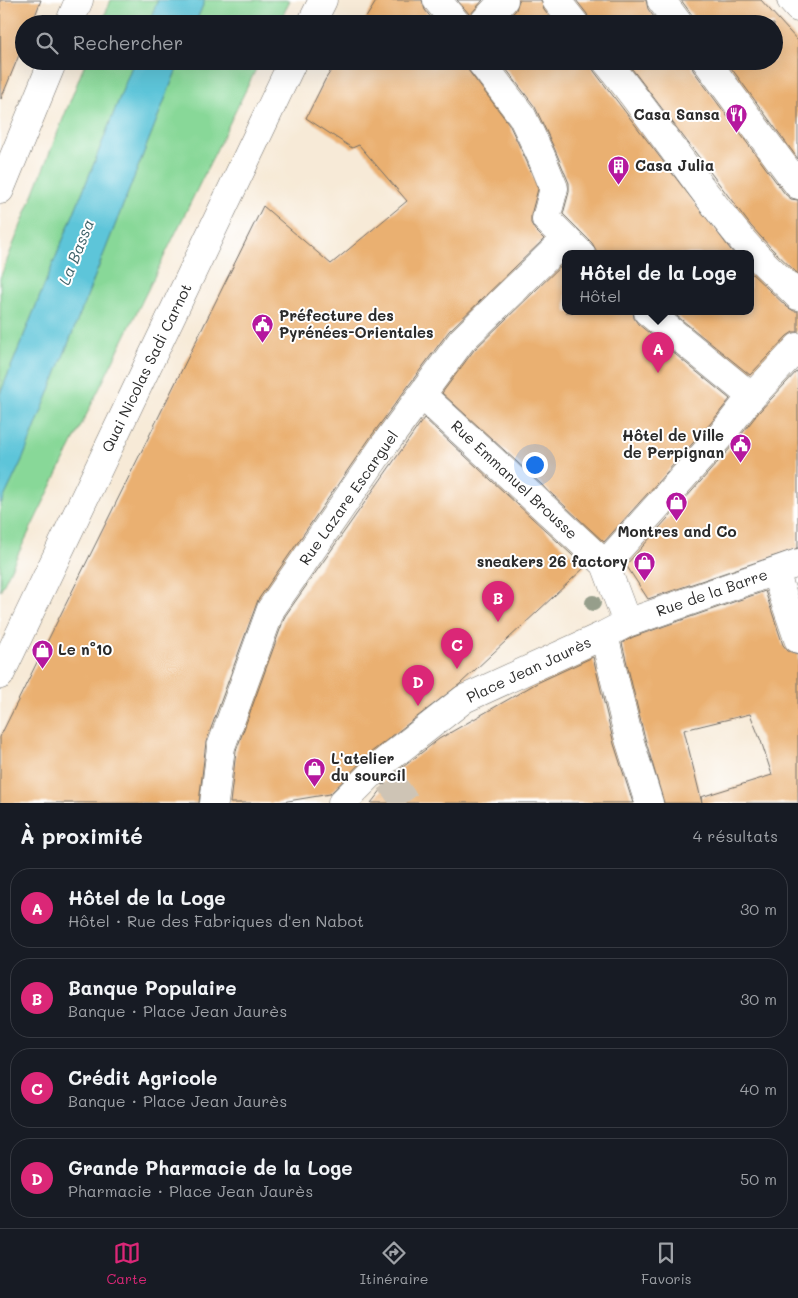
<!DOCTYPE html>
<html lang="fr">
<meta charset="utf-8">
<style>
:root{--surface:#171b24;--page:#242831;--text:#f1f3f6;--muted:#9ea1a6;--line:#363941;--accent:#db2777}
body{margin:0;font-family:Mali,sans-serif;background:var(--page);color:var(--text)}
.you{position:absolute;left:534px;top:464px;width:18px;height:18px;margin:-12px;border:4px solid #fff;border-radius:50%;background:#1a73e8;box-shadow:0 0 0 8px #1a73e833}
.badge{display:grid;place-items:center;width:32px;height:32px;border-radius:50%;background:var(--accent);color:#fff;font-size:16px;font-weight:700}
.pin{position:absolute;translate:-50% -41px;filter:drop-shadow(0 1px 2px #0008)}
.pin::after{content:'';position:absolute;top:26px;width:18px;height:15px;background:inherit;clip-path:polygon(0 0,100% 0,50% 100%)}
.popup{position:absolute;left:562px;top:250px;width:192px;height:65px;box-sizing:border-box;display:grid;place-content:center;border-radius:10px;background:var(--surface);filter:drop-shadow(0 1px 4px #0005);font-size:16px;white-space:nowrap;color:var(--muted)}
.popup b{font-size:19px;color:var(--text)}
.popup::after{content:'';position:absolute;left:50%;top:100%;margin-left:-10px;border:10px solid transparent;border-top-color:var(--surface)}
.list{margin:0;padding:0;list-style:none}
h2{display:flex;justify-content:space-between;align-items:center;height:65px;margin:0;padding:0 20px;font-size:21px}
h2 small{font-size:16px;font-weight:400;color:var(--muted)}
.list li{display:grid;grid-template-columns:32px 1fr auto;gap:15px;align-items:center;box-sizing:border-box;height:80px;margin:0 10px 10px;padding:0 10px;border:1px solid var(--line);border-radius:20px}
.list b{display:block;font-size:19px;white-space:nowrap}
.list p{margin:0;font-size:16px;white-space:nowrap;color:var(--muted)}
.list em{font-size:16px;font-style:normal;color:var(--muted)}
.icon{flex:none;width:28px;height:28px;fill:none;stroke:currentColor;stroke-width:2;stroke-linecap:round;stroke-linejoin:round}
.map{position:relative;flex:none;width:798px;height:803px;overflow:hidden}
.search{position:absolute;background:var(--surface);box-shadow:0 5px 20px #0002;left:15px;right:15px;top:15px;height:55px;display:flex;align-items:center;gap:12px;box-sizing:border-box;padding:0 18px;border-radius:28px;color:var(--muted);font-size:19px}
.sheet{height:425px;background:var(--surface)}
nav{display:flex;justify-content:space-around;align-items:center;box-sizing:border-box;height:70px;border-top:1px solid var(--line);background:var(--surface);font-size:14px;color:var(--muted)}
nav a{display:grid;justify-items:center;gap:2px}
nav .on{color:var(--accent)}
.map>svg:first-child{display:block}
.green{fill:#88d898;stroke:#5a8262}
.water{fill:#5dc5d9;stroke:#447882}
.building{fill:#eab071}
.lines{fill:none;stroke-linecap:round;stroke-linejoin:round}
.minor-tunnel{stroke:#cec4b5;stroke-width:28;stroke-dasharray:28 14;stroke-linecap:butt}
.minor-casing{stroke:#726e67;stroke-width:29}
.minor{stroke:#fff;stroke-width:28}
.tree{fill:#969e8b}
.labels{text-anchor:middle;stroke-width:4;stroke-linejoin:round;paint-order:stroke}
.poi-label{font-size:15px;font-weight:bold;fill:#2b2b2b;stroke:#fff;text-anchor:start}
.street-label{font-size:15px;fill:#2b2b2b;stroke:#fff}
.water-label{font-size:16px;font-style:italic;fill:#3c6168;stroke:#fff}
</style>
<div class="map">
<svg width="798" height="803" viewBox="0 0 798 803">
<rect width="100%" height="100%" fill="#fff"/>
<filter id="ink" filterUnits="userSpaceOnUse"><feTurbulence type="fractalNoise" baseFrequency=".02" numOctaves="2"/><feDisplacementMap in="SourceGraphic" scale="10" xChannelSelector="R" yChannelSelector="G"/><feConvolveMatrix kernelMatrix="1 2 1 2 8 2 1 2 1" color-interpolation-filters="sRGB"/></filter>
<filter id="wash" filterUnits="userSpaceOnUse"><feTurbulence type="fractalNoise" baseFrequency=".0096" numOctaves="4" result="noise"/><feDisplacementMap in="SourceGraphic" scale="20" xChannelSelector="R" yChannelSelector="G"/><feGaussianBlur stdDeviation="1.12" result="paint"/><feColorMatrix in="noise" values="0 0 0 0 0 0 0 0 0 0 0 0 0 0 0 0 0 1.4 0 .05"/><feComposite in="paint" operator="in"/></filter>
<g filter="url(#wash)">
<rect width="100%" height="100%" fill="#f7ead7"/>
<path class="green" d="M111 0H158L148 24H101Z
M205 0H290L279 24H195Z
M86 61H134L91 171 0 394V278Z
M180 61H260L0 591V506L23 458Z"/>
<path class="water" d="M158 0H205L195 24H148Z
M134 61H180L23 458 0 506V394L91 171Z"/>
<g id="blocks">
<path class="building" d="M0 0H41L32 24H24V43L1 99Z
M377 0H422L425 10 436 24H362Z
M457 0H483L470 15Z
M519 0H541L544 10 555 24H503L516 10Z
M576 0H646L648 9 659 24H590L587 14Z
M681 0H761L798 41V159L726 61H774V24H694L692 15Z
M337 61H465L468 70 509 124 527 162 538 189 531 215V223L535 230 544 239 449 331 372 435 258 600 206 742 199 803H0V737L263 206 331 264 407 201 359 145 352 148 306 118 325 80Z
M500 61H591L594 71 734 254H596V250L592 243 563 214 569 192V183L555 150 535 107Z
M626 61H691L693 70 785 194 791 199 798 200V274L771 248 751 226Z
M566 261V312H633L634 318 638 324 730 399 710 424 604 542 442 393 474 350Z
M750 272 787 307 794 311H798V332H793L787 336 750 375 672 312H750Z
M798 370V548L648 599 626 565 734 444 759 412Z
M424 418 585 567 460 684 370 753 330 794 276 803H230L236 751 285 616Z
M765 591 783 645 788 651 798 654V803H702L701 797 772 775 761 741 750 714 684 730 702 803H664L644 735 622 643 633 637Z
M593 657 614 744 633 803H371L386 784 382 785 390 777 439 739 537 683Z"/>
</g>
</g>
<g filter="url(#ink)">
<use href="#blocks" fill-opacity="0" stroke="#726e67" stroke-width="1"/>
<g class="lines">
<path class="minor-tunnel" d="M390 781 406 803"/>
<defs>
<path id="minor" d="M437 0 457 24
M556 0 575 24
M661 0 679 24
M791 0 798 8
M69 24 79 0
M311 24 323 0
M482 24 504 0
M480 61 522 116 541 156 554 188 546 219 581 254
M606 61C653 118 692 179 739 236 756 258 778 276 798 296
M706 61 798 185
M0 190 53 61
M648 312 752 397
M422 395 605 564 627 623
M605 564 722 434 747 402 798 347
M775 572 798 639
M604 635 629 739 649 803
M0 675 293 61
M214 803 221 747 271 609 385 444 462 340 565 240
M342 803 380 765 464 699 604 635 627 623 798 563"/>
</defs>
<use href="#minor" class="minor-casing"/>
<use href="#minor" class="minor"/>
</g>
<circle class="tree" cx="593" cy="603" r="8"/>
</g>
<defs>
<symbol id="restaurant-pin" viewBox="-11 -11 22 30"><path d="M0 17L-7.5 6A9.5 9.5 0 1 1 7.5 6Z" fill="#b5179e" stroke="#fff"/><path d="M-5-6h1v4h1v-4h1v4h1v-4h1v5L-1.5 .5V6h-2V.5L-5-1ZM5-6V6H3V1.5H1.5Q1.5-4 5-6Z" fill="#fff"/></symbol>
<symbol id="building-pin" viewBox="-11 -11 22 30"><path d="M0 17L-7.5 6A9.5 9.5 0 1 1 7.5 6Z" fill="#b5179e" stroke="#fff"/><path d="M-4-6H4V6H1V3H-1V6H-4ZM-2.5-4.3h1.7v1.8h-1.7ZM.8-4.3h1.7v1.8H.8ZM-2.5-1h1.7V.8h-1.7ZM.8-1h1.7V.8H.8Z" fill="#fff"/></symbol>
<symbol id="civic-pin" viewBox="-11 -11 22 30"><path d="M0 17L-7.5 6A9.5 9.5 0 1 1 7.5 6Z" fill="#b5179e" stroke="#fff"/><path d="M-.6-6.5H3V-4.5H.6V-3L4-1V1h2V6H-6V1h2V-1L-.6-3ZM-1.2 2.5V6h2.4V2.5Z" fill="#fff"/></symbol>
<symbol id="shop-pin" viewBox="-11 -11 22 30"><path d="M0 17L-7.5 6A9.5 9.5 0 1 1 7.5 6Z" fill="#b5179e" stroke="#fff"/><path d="M-5-2.5h2.3a2.7 3.5 0 0 1 5.4 0H5L5.5 6h-11ZM-1.5-2.5h3a1.5 2.3 0 0 0-3 0Z" fill="#fff"/></symbol>
</defs>
<g fill-rule="evenodd">
<use href="#restaurant-pin" x="724" y="102" width="25" height="34"/>
<use href="#building-pin" x="606" y="154" width="25" height="34"/>
<use href="#civic-pin" x="250" y="312" width="25" height="34"/>
<use href="#civic-pin" x="728" y="432" width="25" height="34"/>
<use href="#shop-pin" x="664" y="490" width="25" height="34"/>
<use href="#shop-pin" x="632" y="550" width="25" height="34"/>
<use href="#shop-pin" x="30" y="638" width="25" height="34"/>
<use href="#shop-pin" x="302" y="756" width="25" height="34"/>
</g>
<g class="labels">
<g class="poi-label">
<text x="720" y="120" text-anchor="end">Casa Sansa</text>
<text x="635" y="171">Casa Julia</text>
<text x="279" y="321">Préfecture des<tspan x="279" dy="17">Pyrénées-Orientales</tspan></text>
<text x="724" y="441" text-anchor="end">Hôtel de Ville<tspan x="724" dy="17">de Perpignan</tspan></text>
<text x="677" y="537" text-anchor="middle">Montres and Co</text>
<text x="628" y="567" text-anchor="end">sneakers 26 factory</text>
<text x="58" y="655">Le n°10</text>
<text x="331" y="764">L'atelier<tspan x="331" dy="17">du sourcil</tspan></text>
</g>
<g class="street-label">
<text transform="translate(147 368) rotate(-64)" y="5">Quai Nicolas Sadi Carnot</text>
<text transform="translate(514 480) rotate(43)" y="5">Rue Emmanuel Brousse</text>
<text transform="translate(349 498) rotate(-55)" y="5">Rue Lazare Escarguel</text>
<text transform="translate(712 593) rotate(-19)" y="5">Rue de la Barre</text>
<text transform="translate(529 670) rotate(-25)" y="5">Place Jean Jaurès</text>
</g>
<g class="water-label">
<text transform="translate(76 252) rotate(-68)" y="6">La Bassa</text>
</g>
</g>
</svg>
<div class="you"></div>
<div class="pin badge" style="left:658px;top:373px">A</div>
<div class="popup"><b>Hôtel de la Loge</b>Hôtel</div>
<div class="pin badge" style="left:498px;top:622px">B</div>
<div class="pin badge" style="left:457px;top:669px">C</div>
<div class="pin badge" style="left:418px;top:706px">D</div>
<div class="search"><svg class="icon" aria-label="search" viewBox="0 0 24 24"><circle cx="10" cy="10" r="6"/><path d="M15 15l6 6"/></svg>Rechercher</div>
</div>
<section class="sheet">
<h2>À proximité<small>4 résultats</small></h2>
<ul class="list">
<li><span class="badge">A</span><div><b>Hôtel de la Loge</b><p>Hôtel · Rue des Fabriques d'en Nabot</p></div><em>30 m</em></li>
<li><span class="badge">B</span><div><b>Banque Populaire</b><p>Banque · Place Jean Jaurès</p></div><em>30 m</em></li>
<li><span class="badge">C</span><div><b>Crédit Agricole</b><p>Banque · Place Jean Jaurès</p></div><em>40 m</em></li>
<li><span class="badge">D</span><div><b>Grande Pharmacie de la Loge</b><p>Pharmacie · Place Jean Jaurès</p></div><em>50 m</em></li>
</ul>
</section>
<nav>
<a class="on"><svg class="icon" aria-label="map" viewBox="0 0 24 24"><path d="M3 6l6-2 6 2 6-2v14l-6 2-6-2-6 2zM9 4v14M15 6v14"/></svg>Carte</a>
<a><svg class="icon" aria-label="directions" viewBox="0 0 24 24"><path d="M12 3l9 9-9 9-9-9zM9 14v-3h6M13 9l2 2-2 2"/></svg>Itinéraire</a>
<a><svg class="icon" aria-label="saved" viewBox="0 0 24 24"><path d="M7 4h10v16l-5-4-5 4z"/></svg>Favoris</a>
</nav>
